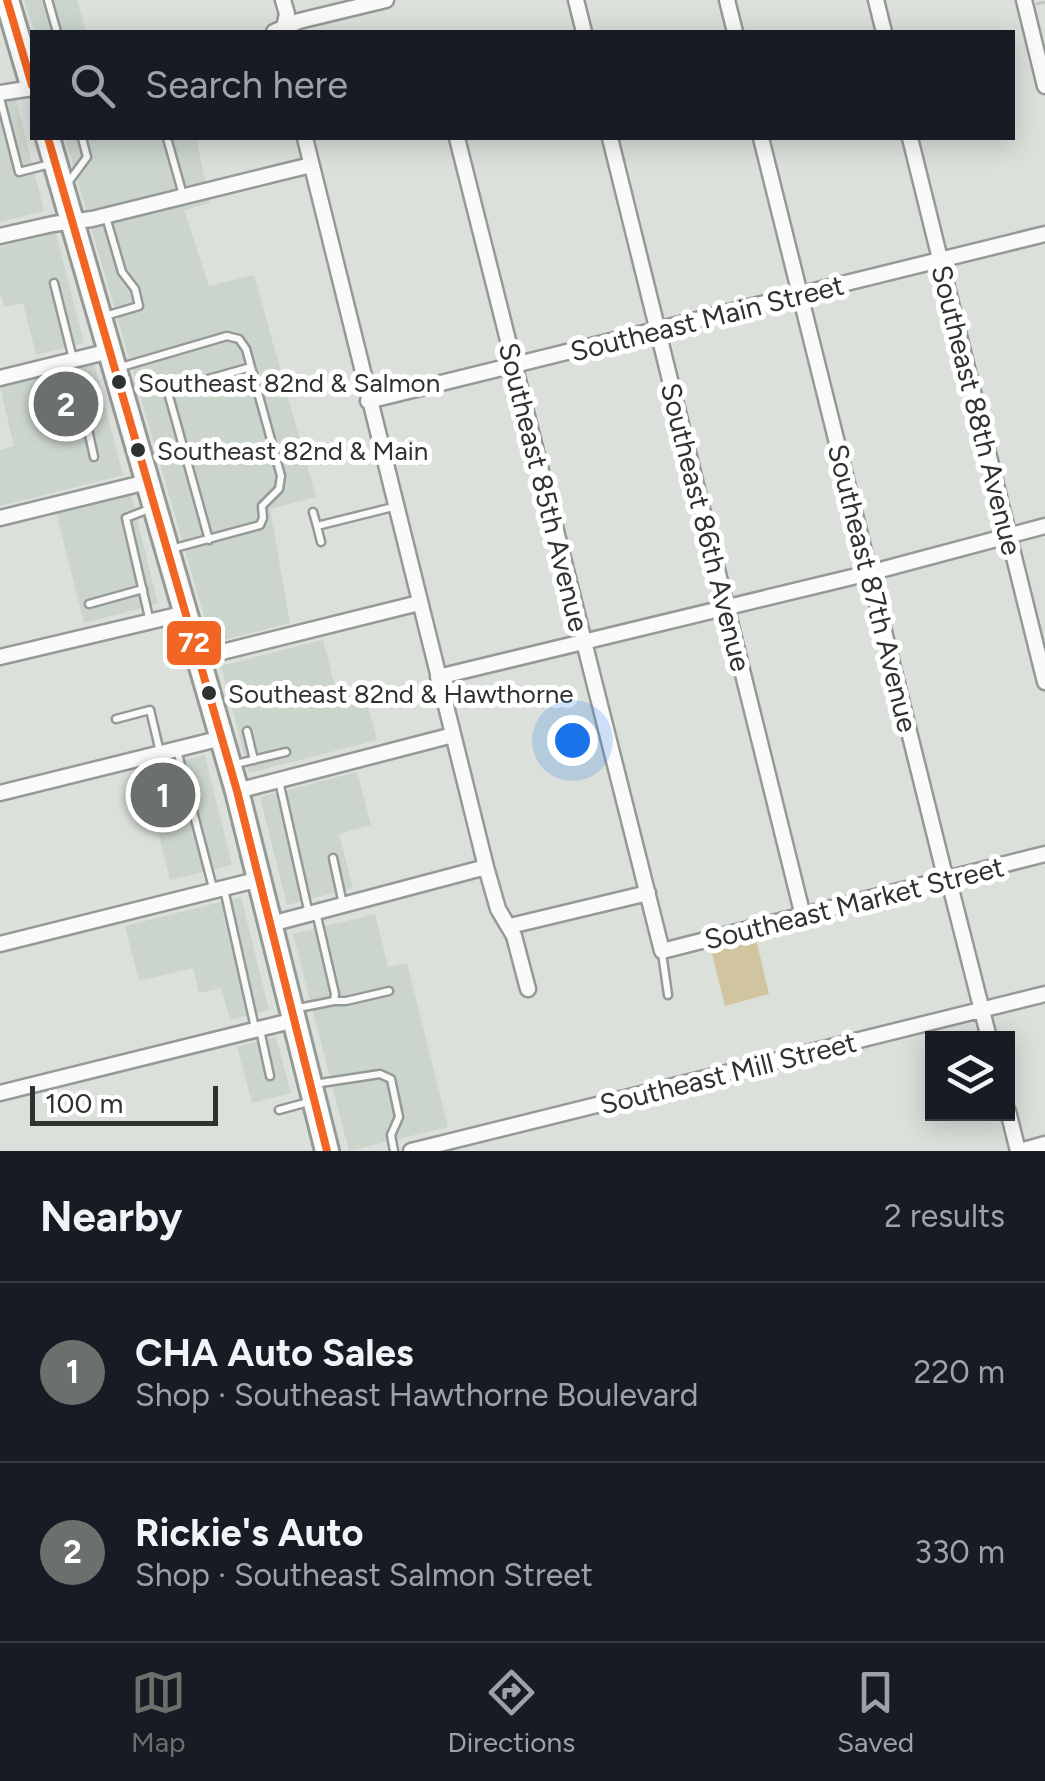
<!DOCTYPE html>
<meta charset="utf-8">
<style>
:root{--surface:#171b24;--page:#20242c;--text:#f1f3f6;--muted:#9ea1a6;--line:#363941;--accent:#6b706c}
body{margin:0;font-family:Figtree,sans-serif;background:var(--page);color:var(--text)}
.controls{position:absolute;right:30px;bottom:30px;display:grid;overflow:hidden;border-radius:0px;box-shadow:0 5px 25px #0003}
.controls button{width:90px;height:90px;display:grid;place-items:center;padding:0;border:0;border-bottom:2px solid var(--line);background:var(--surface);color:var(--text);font:50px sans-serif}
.scale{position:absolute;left:30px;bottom:25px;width:188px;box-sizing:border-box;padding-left:10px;border:5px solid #2f3330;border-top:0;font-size:28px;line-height:35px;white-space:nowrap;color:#2f3330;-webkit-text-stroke:8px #fff;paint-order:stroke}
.you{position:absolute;left:572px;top:740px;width:35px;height:35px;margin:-25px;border:8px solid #fff;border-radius:50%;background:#1a73e8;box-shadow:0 0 0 15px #1a73e833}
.badge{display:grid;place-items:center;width:65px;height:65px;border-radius:50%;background:var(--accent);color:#fff;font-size:32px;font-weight:700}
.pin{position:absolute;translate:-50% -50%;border:5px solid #fff;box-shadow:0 2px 10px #0006}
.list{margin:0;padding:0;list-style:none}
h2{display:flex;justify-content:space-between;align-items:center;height:130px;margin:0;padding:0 40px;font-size:42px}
h2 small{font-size:32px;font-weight:400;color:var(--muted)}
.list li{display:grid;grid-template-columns:65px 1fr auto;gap:30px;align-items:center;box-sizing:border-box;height:180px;padding:0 40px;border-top:2px solid var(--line)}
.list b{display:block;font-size:38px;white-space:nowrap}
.list p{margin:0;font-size:32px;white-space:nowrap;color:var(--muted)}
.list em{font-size:32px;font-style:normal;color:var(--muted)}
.icon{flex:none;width:55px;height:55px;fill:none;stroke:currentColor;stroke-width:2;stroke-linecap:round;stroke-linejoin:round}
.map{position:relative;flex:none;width:1045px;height:1151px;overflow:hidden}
.search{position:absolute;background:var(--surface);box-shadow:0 5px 25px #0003;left:30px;right:30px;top:30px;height:110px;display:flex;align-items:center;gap:25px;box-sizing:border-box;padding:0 35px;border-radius:0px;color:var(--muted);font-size:38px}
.sheet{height:490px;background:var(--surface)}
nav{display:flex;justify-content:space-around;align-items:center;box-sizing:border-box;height:140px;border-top:2px solid var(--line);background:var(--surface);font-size:28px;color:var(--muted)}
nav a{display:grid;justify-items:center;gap:5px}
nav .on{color:var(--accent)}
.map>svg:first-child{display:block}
.built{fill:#cbd5cc}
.green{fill:#d1c59f}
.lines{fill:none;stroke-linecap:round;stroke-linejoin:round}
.service-casing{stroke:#969a96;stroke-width:11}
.minor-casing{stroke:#969a96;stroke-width:19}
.primary-casing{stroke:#969a96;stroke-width:28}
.path{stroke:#bfc0bf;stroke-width:2.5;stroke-dasharray:10 5;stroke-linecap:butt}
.service{stroke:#fafafa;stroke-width:6}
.minor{stroke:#fafafa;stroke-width:14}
.primary{stroke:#fafafa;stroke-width:22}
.bus-1-casing{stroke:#fff;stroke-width:15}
.bus-1{stroke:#f26522;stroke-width:8}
.bus-dot{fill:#2f3330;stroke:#fff;stroke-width:4}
.labels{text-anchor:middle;stroke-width:10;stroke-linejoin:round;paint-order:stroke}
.bus-label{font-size:26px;fill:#2f3330;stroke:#fff;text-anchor:start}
.street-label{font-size:28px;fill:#2f3330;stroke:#fff}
.line-badge{stroke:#fff;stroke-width:4}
.badge-label{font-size:28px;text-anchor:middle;font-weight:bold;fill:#fff}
</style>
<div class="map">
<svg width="1045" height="1151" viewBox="0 0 1045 1151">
<rect width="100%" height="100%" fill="#dbe0db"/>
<path class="built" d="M24 0H77L86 32H34Z
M16 99 44 211 0 222V103Z
M65 138H196L210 203 184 210 209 286 254 275 316 497 270 509 290 623 212 643Z
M56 233 84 343 36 355 23 303 4 307 0 292V247Z
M94 363 123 475 0 506V450L14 446 0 387Z
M131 494 158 604 84 623 56 512Z
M323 640 336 690 362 684 377 740 249 773 221 666Z
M205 755 232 865 170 880 143 771Z
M357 772 371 825 339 834 353 888 287 905 260 797Z
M241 897 269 1010 230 1020 221 988 199 993 193 968 139 981 125 926Z
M375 914 388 967 407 963 448 1127 349 1151 293 934Z
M276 1037 291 1093 252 1103 237 1047Z"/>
<path class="green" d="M755 935 769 994 725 1006 710 946Z"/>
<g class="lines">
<defs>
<path id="service" d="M48 0 57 32
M0 98 19 172 50 164
M167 138 183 195
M67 184 87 157 82 138
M54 283 73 359
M105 316 139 306 135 289 122 272 106 217
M63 364 66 380 78 384 94 457
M121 367 227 336 239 339 246 349 281 476 279 489 262 506 263 518 260 525 171 549
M149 509 126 518 150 622
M313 512 317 526 393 507
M317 526 321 542
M209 540 169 396 173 389 251 367
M89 604 143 589
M116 719 150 710 160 752
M247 731 254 760
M177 750 213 888
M236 764 286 752
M279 781 309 914
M333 858 343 904
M224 889 255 1028
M662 953 668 995
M334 1001H346L389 991
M298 1008 334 1001 335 994 316 912
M260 1030 270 1076
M314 1084 380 1074 391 1079 399 1117 391 1135 394 1151
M279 1110 312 1101"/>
<path id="minor" d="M283 0 287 14 283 32
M576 0 584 32
M727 0 735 32
M876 0 884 32
M1024 0 1045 86
M274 32 299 21 386 0
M0 93 32 88
M305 138 486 867 498 909 514 936 528 989
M457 138 662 951 1045 854
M610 138 803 916
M761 138 944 872 951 889 989 1038
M910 138 1045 682
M0 236 53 224 92 219 311 165
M0 378 110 351
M368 401 1045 234
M0 518 147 482
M0 657 186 613
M198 658 419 603
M438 677 869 573 1045 526
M237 791 453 735
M0 793 222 738
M271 924 486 867
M510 926 648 893
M0 944 260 879
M0 1093 295 1020
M1008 1111 1018 1151
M411 1151 1045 994
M1020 1151 1045 1144"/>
<path id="primary" d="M7 0 32 85
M48 138 237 791 327 1151"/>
</defs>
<use href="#service" class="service-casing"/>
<use href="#minor" class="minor-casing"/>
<use href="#primary" class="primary-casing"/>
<path class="path" d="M1036 4 1045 2"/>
<use href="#service" class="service"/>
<use href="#minor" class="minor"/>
<use href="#primary" class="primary"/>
<defs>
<path id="bus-1" d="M7 0 32 85
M48 138 237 791 327 1151"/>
</defs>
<use href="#bus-1" class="bus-1-casing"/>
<use href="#bus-1" class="bus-1"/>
</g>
<g class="bus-dot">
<circle cx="119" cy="382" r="9"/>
<circle cx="138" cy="450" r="9"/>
<circle cx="209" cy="693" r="9"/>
</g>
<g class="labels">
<g class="bus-label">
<text x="138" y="392">Southeast 82nd &amp; Salmon</text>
<text x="157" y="460">Southeast 82nd &amp; Main</text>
<text x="228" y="703">Southeast 82nd &amp; Hawthorne</text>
</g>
<g class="street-label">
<text transform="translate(707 318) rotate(-14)" y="10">Southeast Main Street</text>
<text transform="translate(977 410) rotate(76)" y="10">Southeast 88th Avenue</text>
<text transform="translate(544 487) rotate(76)" y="10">Southeast 85th Avenue</text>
<text transform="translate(706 527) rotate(76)" y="10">Southeast 86th Avenue</text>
<text transform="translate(873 588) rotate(76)" y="10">Southeast 87th Avenue</text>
<text transform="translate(854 903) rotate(-14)" y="10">Southeast Market Street</text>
<text transform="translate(728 1073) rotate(-14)" y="10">Southeast Mill Street</text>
</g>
</g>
<rect class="line-badge" x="165" y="619" width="58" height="48" rx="10" fill="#f26522"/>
<g class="badge-label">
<text x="194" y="652">72</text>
</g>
</svg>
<div class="controls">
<button><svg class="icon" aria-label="layers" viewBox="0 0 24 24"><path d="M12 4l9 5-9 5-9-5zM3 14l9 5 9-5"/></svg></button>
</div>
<div class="scale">100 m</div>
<div class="you"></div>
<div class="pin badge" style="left:163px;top:795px">1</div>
<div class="pin badge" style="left:66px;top:404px">2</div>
<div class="search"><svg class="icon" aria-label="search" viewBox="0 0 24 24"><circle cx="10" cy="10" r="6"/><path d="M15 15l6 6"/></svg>Search here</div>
</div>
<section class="sheet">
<h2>Nearby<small>2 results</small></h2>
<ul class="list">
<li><span class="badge">1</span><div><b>CHA Auto Sales</b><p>Shop · Southeast Hawthorne Boulevard</p></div><em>220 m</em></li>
<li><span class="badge">2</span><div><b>Rickie's Auto</b><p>Shop · Southeast Salmon Street</p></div><em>330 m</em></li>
</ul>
</section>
<nav>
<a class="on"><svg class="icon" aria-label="map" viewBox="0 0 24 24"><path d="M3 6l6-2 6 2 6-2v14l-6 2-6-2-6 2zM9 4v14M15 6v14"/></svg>Map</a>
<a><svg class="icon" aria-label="directions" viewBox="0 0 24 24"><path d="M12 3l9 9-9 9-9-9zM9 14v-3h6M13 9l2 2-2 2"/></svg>Directions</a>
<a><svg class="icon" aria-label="saved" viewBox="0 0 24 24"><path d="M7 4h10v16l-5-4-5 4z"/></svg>Saved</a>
</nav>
